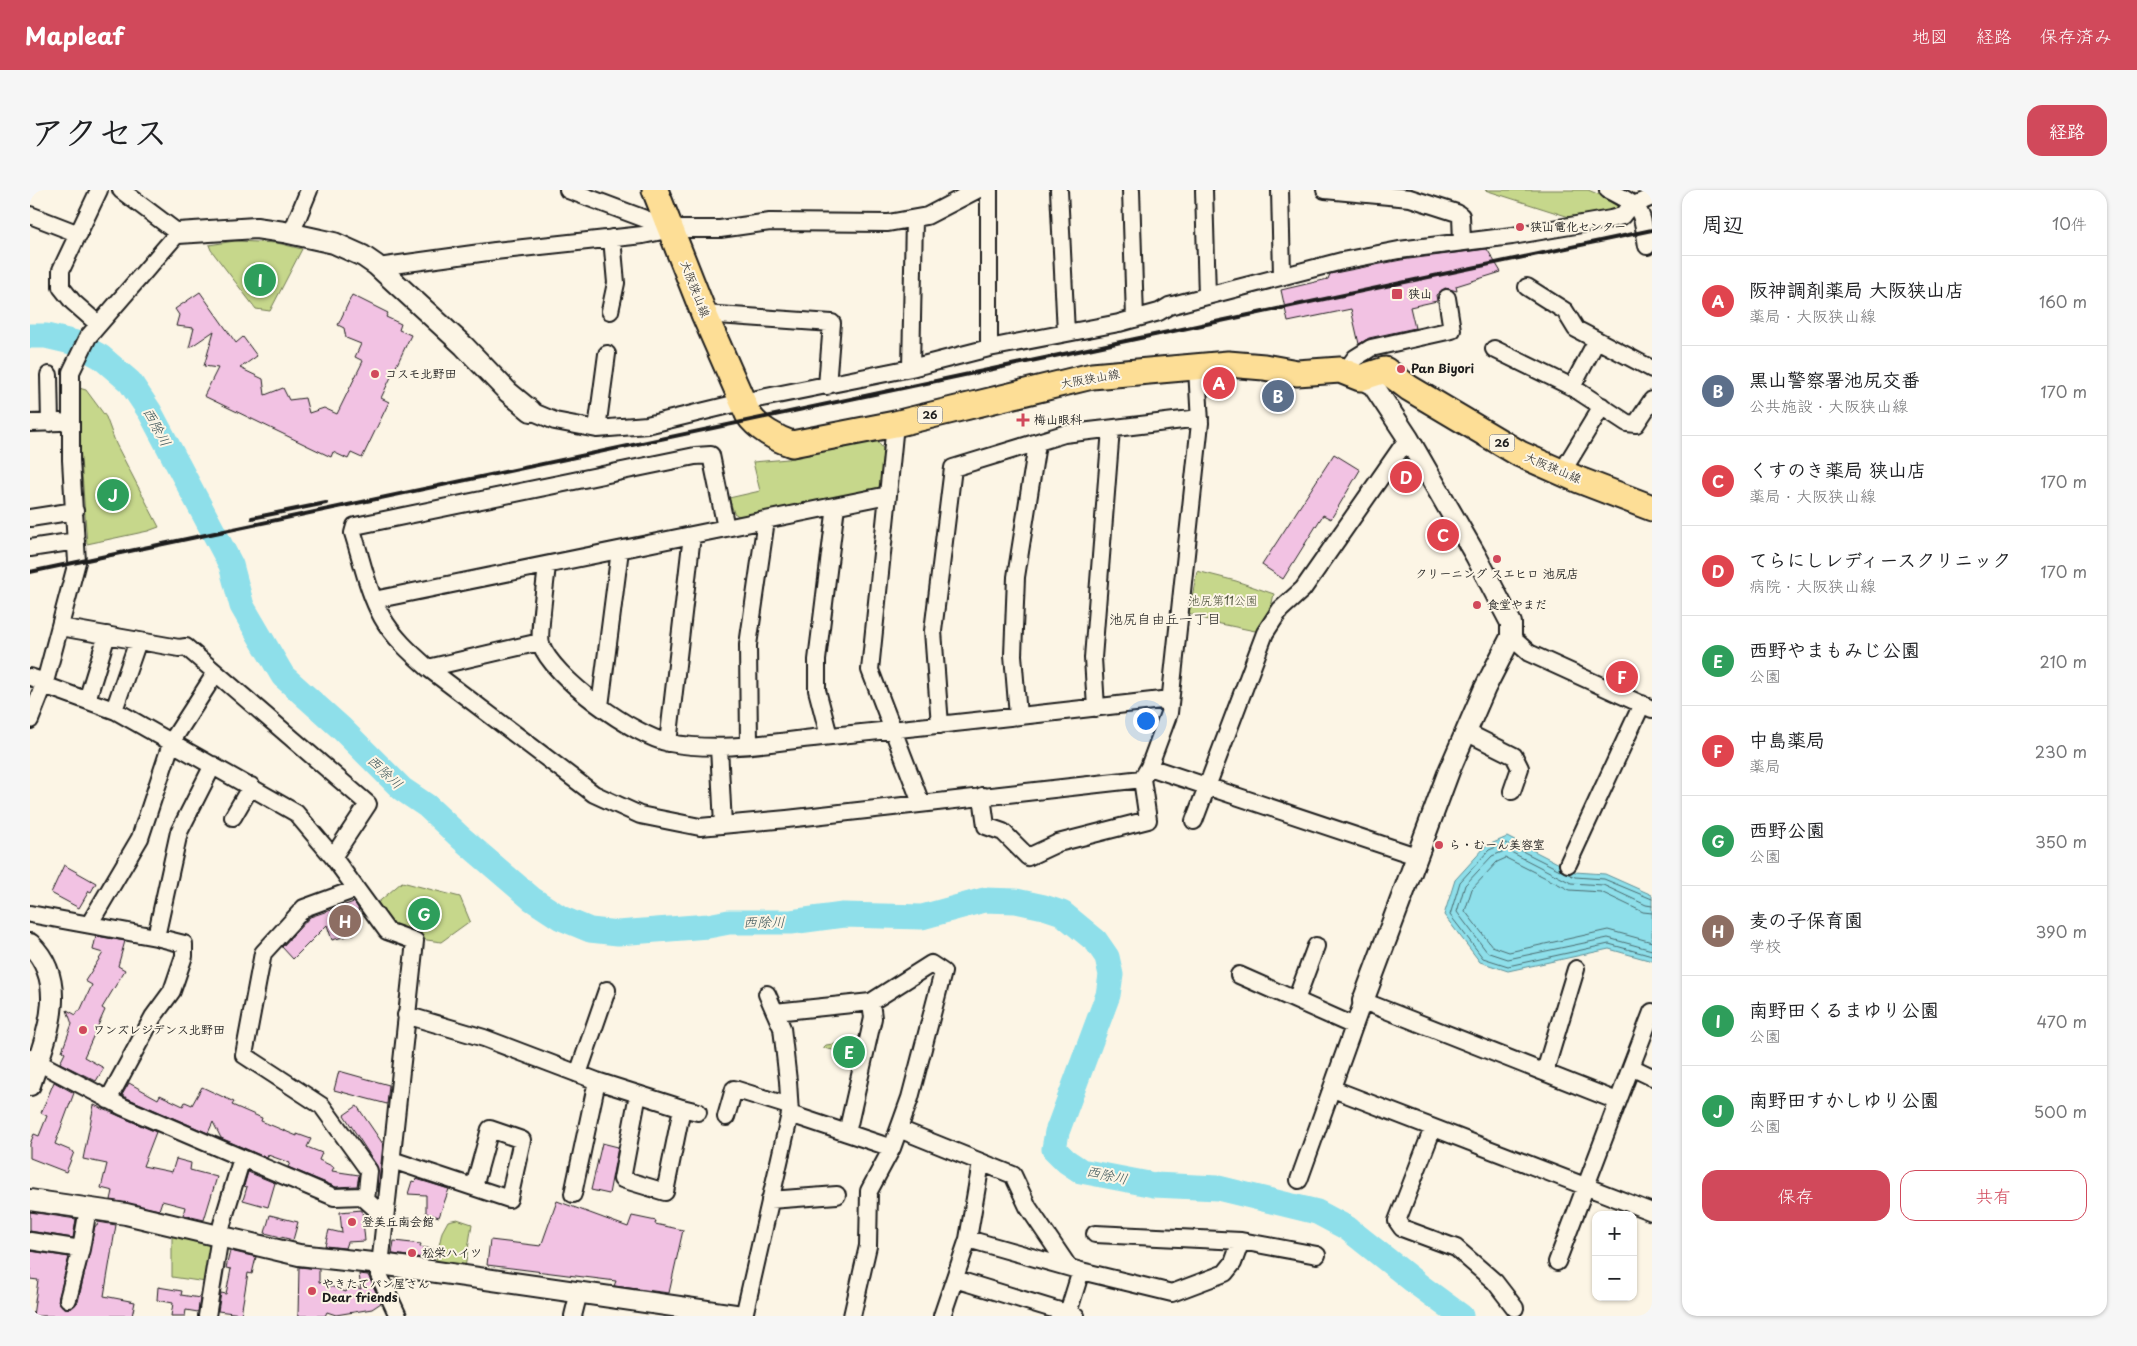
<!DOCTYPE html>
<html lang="ja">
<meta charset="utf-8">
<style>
:root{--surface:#fff;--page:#f6f6f6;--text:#202124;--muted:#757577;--line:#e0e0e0;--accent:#d1495b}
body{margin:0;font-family:"Playpen Sans","Klee One",sans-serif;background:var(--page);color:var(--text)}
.controls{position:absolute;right:15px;bottom:15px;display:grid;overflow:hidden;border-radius:10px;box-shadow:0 1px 4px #0004}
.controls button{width:45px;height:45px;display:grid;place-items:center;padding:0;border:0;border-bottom:1px solid var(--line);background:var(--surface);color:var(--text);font:25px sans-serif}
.you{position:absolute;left:1115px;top:530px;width:18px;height:18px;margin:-12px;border:4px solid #fff;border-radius:50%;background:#1a73e8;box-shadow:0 0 0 8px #1a73e833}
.badge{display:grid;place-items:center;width:32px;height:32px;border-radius:50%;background:var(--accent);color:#fff;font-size:16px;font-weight:700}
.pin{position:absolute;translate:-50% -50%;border:2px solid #fff;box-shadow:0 1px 5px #0006}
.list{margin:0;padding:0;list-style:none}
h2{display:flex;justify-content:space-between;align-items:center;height:65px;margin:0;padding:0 20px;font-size:21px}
h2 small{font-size:16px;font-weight:400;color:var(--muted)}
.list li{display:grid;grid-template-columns:32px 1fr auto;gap:15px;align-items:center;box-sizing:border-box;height:90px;padding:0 20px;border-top:1px solid var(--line)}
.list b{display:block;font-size:19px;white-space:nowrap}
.list p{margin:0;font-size:16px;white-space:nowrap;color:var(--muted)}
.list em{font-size:16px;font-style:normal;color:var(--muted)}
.actions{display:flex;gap:10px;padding:15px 20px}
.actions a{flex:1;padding:11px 0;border:1px solid var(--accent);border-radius:15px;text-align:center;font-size:18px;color:var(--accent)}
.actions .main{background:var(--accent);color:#fff}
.map{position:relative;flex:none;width:1622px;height:1126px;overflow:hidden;border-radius:15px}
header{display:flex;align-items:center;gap:30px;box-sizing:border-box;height:70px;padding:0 25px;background:var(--accent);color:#fff}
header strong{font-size:24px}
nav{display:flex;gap:28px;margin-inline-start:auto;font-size:18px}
.intro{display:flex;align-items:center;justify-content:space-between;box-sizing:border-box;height:120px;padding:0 30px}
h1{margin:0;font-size:35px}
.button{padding:12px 22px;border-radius:15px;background:var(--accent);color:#fff;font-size:18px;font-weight:700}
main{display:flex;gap:30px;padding:0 30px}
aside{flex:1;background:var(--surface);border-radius:15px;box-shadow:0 1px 4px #0004}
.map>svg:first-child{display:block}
.green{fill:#c6d78b;stroke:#717a54}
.water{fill:#8edfea;stroke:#609198}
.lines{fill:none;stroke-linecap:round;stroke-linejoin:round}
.shore{stroke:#4a6a6e;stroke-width:1}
.river{stroke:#8edfea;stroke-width:25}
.building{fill:#f2c2e3;stroke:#1c1c1c}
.minor-casing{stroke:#1c1c1c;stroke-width:20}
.tertiary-casing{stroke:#1c1c1c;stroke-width:24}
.primary-casing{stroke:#1c1c1c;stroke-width:29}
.minor{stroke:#fcf5e5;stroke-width:16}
.tertiary{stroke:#fcf5e5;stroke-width:20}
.primary{stroke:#fdde96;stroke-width:25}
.rail{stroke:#1c1c1c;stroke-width:4}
.poi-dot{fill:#d1495b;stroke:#fcf5e5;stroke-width:2}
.labels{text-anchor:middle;stroke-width:4;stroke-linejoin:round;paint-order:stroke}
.shield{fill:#fcf5e5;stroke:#5f5d58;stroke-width:1}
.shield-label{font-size:11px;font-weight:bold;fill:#1c1c1c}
.poi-label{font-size:12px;font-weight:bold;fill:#1c1c1c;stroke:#fcf5e5;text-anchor:start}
.street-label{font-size:12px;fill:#1c1c1c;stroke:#fcf5e5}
.park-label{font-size:12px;fill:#4f543d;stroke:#fcf5e5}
.water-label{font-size:14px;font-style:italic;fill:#3e565a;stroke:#fcf5e5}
.neighbourhood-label{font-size:14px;fill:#1c1c1c;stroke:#fcf5e5}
</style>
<header>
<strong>Mapleaf</strong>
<nav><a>地図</a><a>経路</a><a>保存済み</a></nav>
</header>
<div class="intro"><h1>アクセス</h1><a class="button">経路</a></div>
<main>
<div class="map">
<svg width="1622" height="1126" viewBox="0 0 1622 1126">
<rect width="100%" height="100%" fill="#fcf5e5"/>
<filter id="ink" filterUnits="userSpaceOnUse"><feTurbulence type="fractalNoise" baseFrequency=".02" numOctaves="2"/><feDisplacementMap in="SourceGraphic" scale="10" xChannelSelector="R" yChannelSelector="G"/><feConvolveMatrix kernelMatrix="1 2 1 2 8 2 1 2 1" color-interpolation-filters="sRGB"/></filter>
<g filter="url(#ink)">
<path class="green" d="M1455 0H1558L1599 17 1558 33Z
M205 51 247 53 272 59 240 121 226 119 181 60 179 55Z
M49 198 56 200 76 227 86 254 129 337 118 341 57 354 49 240Z
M846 250 855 261 852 289 848 299 710 327 704 323 699 308 730 301 723 272 758 269Z
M1167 381 1206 391 1244 404 1235 443 1186 433 1159 423Z
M372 692 430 707 440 731 411 752 390 749 360 737 345 715Z
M819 852H830L828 865 793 858 796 855Z
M427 1029 442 1034 435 1078 405 1074 412 1042 418 1031Z
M142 1042 177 1051 182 1058 176 1092 142 1087Z"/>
<path class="water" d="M1477 647 1545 682 1575 684 1622 705V771L1579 759 1478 781 1450 772 1414 725 1425 690 1456 656Z"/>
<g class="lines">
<path class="shore" d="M1532 681 1476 653 1459 660 1430 692 1420 725 1453 768 1478 776 1579 754 1622 766
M1536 683 1545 687 1574 689 1622 709
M1622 716 1616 715 1573 695 1541 693 1477 660 1462 666 1435 695 1427 722 1457 762 1478 769 1578 748 1622 760
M1622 723 1613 722 1571 702 1540 700 1476 668 1467 672 1442 699 1435 721 1462 756 1479 762 1578 740 1622 752"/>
<path class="river" d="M0 146H16L46 153 71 167 100 192 120 222 201 375 212 416 253 486 311 538 372 599 397 616 431 648 502 709 531 728 560 740 588 743 678 736 699 732H761L813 725 892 727 954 710 986 711 1014 717 1032 723 1066 751 1077 767 1081 785 1078 805 1027 942 1024 959 1036 971 1051 981 1124 995 1188 998 1287 1022 1317 1038 1390 1096 1431 1126"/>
</g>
<path class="building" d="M1457 59 1471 82 1426 96 1427 101 1415 98 1406 105 1407 111 1380 117 1385 138 1339 148 1329 154 1321 119 1258 132 1251 100 1298 89 1300 84 1320 80 1371 70Z
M170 102 206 153 213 147 227 166 210 178 233 189 235 205 253 198 259 210 275 208 279 223 294 218 307 224 333 171 325 167 331 154 316 148 314 138 308 135 322 105 358 123 356 127 371 134 369 140 381 145 351 208 359 212 332 268 321 263 318 269 303 262 301 267 174 206 188 178 174 176 184 141 159 158 164 138 146 136 149 125 145 119Z
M1304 264 1330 280 1301 329 1293 325 1253 389 1232 375Z
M34 675 66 693 61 702 59 701 49 718 21 703Z
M324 712 328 718 330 728 321 731 324 744 302 750 297 735 263 769 252 757 280 727Z
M66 746 95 751 88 776 95 780 72 818 75 820 54 867 74 878 66 891 30 873 35 863 32 861 42 834 37 820 46 825 48 821H50L62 795 55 791 73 763 63 760Z
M309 881 359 895 357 914 304 900Z
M24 892 44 903 25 954 44 962 36 982 0 968V954L4 944 9 946 17 926 11 923Z
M99 893 128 909 130 905 153 916 155 912 162 915 172 897 204 912 202 915 232 928 231 931 267 946V944L281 949 277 957 292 963 289 970 304 977 302 981 329 985 327 996 306 997 258 977 260 973 238 965 237 968 191 948 183 932 178 943 97 908 92 905Z
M64 915 126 942 113 976 142 982 146 969 161 973 160 980 187 987 174 1030 153 1025 155 1017 132 1011 129 1020 81 1010 83 1001 71 998 77 974 53 969Z
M327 916 353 954 348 1002 347 976 314 925Z
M572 953 588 957 579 1004 561 1000Z
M218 982 245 993 238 1017 213 1010 217 997 214 996Z
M386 989 419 999 409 1027 396 1023V1005L378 1004 382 991 385 992Z
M527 1011 598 1037 602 1026 626 1031 625 1034 653 1040 639 1103 584 1096 586 1091 457 1075 460 1050 511 1056Z
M332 1020 335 1051 317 1052 315 1058 295 1056 299 1040 312 1043 310 1022Z
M0 1022 46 1029 43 1048 0 1041Z
M240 1025 268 1032 263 1050 235 1043Z
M68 1032 86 1035 74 1106 105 1112 102 1126H3L8 1090 0 1089V1061L39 1067 28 1111 35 1118H41L48 1112 65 1036H67Z
M364 1051 391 1054 390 1057 403 1059 402 1069 362 1064Z
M200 1061 226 1067 222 1084 218 1083 211 1124 188 1121 191 1103 196 1104 201 1079 196 1078Z
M269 1077 289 1079V1092L316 1102 319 1094 331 1099 329 1084 338 1085 351 1113 342 1119 306 1125 297 1122 295 1126H268Z
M128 1097 152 1101 151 1105 170 1108 168 1122 156 1120 155 1126H141L143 1113 127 1110Z"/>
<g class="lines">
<defs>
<path id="minor" d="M538 0 642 39
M959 0V158
M1029 0 1036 143
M1101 0 1105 129
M1174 0 1177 106
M1250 0 1252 85
M1295 0 1380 8 1427 23 1431 26 1432 52
M1578 0C1613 18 1611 18 1617 56
M0 25 49 44
M261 44 279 0
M348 77 465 61 613 45 642 39H690L740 32 858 33 897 26 947 0
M1497 97 1535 121 1546 139 1622 179
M580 121 586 93 582 48
M674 124 802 133 797 196
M68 134 43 112 31 97V80L69 0
M1464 159 1542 197 1597 233 1606 234 1622 210
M881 178 884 29
M1315 182 1325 168 1341 158 1422 140 1417 108
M19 185 20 233
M1542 197 1567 150
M501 221 525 231 567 239 617 235 712 212 881 178 959 158 1089 133 1129 122 1139 116 1177 106 1312 71 1369 60 1482 46 1581 29 1592 26 1599 17 1622 7
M0 233 30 232
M865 234 858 305 696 338 681 265 665 266 325 336 323 343C332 371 338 402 352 427 363 447 381 463 398 478L564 604 610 625 670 637 757 629 1112 589 1119 577 1139 523 1170 233 1167 178
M567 239 577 164
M1532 282 1572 216
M858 305 840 480 891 613
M0 328 45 321
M0 358 46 351
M517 375C516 388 508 445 511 454 522 487 605 547 640 553 693 563 748 551 801 546 914 535 1027 522 1140 509
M344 410 696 338
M30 437 149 458 156 457 338 614 303 667
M1481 447 1499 463 1622 519
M398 478 510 452
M0 487 15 492
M14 495 86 521 266 623 303 667 357 741 385 751 349 1085 368 1126
M57 510 77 445
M570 516 590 360
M1066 518 1063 468 1081 239
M84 520 108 451
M988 526 983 465 986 387 1007 254
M0 530 15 492 47 372 41 270V182L58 147 148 43 91 0
M910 535 903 441 923 278 1034 244 1170 228
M1436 542 1484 566 1490 578 1482 601
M799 546 787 500V470L806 316
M638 553 662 345
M719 554 718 455 736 330
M689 557 693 635
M1119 577 1386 666
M952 606 956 636 973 642 998 667 1028 653 1118 630 1112 589
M203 627 221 596
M1164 631 1235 443 1250 420 1273 399 1378 248
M1538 674 1612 514
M326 699 274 718 233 763 214 865 292 916 339 981 336 1010 356 1028
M0 724 126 747 154 754V766L142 801 123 827 78 910
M60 733 110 648 142 551 185 484
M126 747 149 642 183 575
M1209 785 1324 836
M1266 810 1286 756
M745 822 841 812 901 774 913 782 880 908 862 958 760 924
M376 825 454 848 567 891 652 918
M0 868 93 917 212 968 192 1034 177 1126
M1601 877 1622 822
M1515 881 1546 779
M548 884 577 800
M1303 899 1622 1022
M608 904 592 989 635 1002 652 918 668 922
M696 927 704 899 759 916
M1403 938 1367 1031 1372 1038 1426 1058 1465 1092 1485 1118
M869 939 983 985 998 1017 1038 1076
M817 943 843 828 841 812
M212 968 304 1007 332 1006 336 1010
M362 970 479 1009 492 950 460 939 444 997
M1269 990 1333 811 1587 911
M543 1004 567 891
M740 1010 807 1005
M1065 1044 1211 1051 1287 1065
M938 1049 1051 1081 1142 1103 1195 1083 1203 1073 1211 1051
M0 1051 51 1059
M1527 1072 1601 877 1622 887
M925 1089 1046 1126
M38 1109 51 1059 58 1019
M543 1126 549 1102
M714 1126 760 924 758 891 752 838 737 804
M822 1126 838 1056 839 1001 862 958
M912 1126 938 1049 951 973
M1037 1126 1051 1081"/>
<path id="tertiary" d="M148 43 226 38 254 42 304 53 333 66 346 75 434 156 478 202 501 221
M1330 188 1343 195 1378 248 1446 366 1481 433V447L1455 498 1419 581 1333 811
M0 754C41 794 15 849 0 895
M0 1010 96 1024 269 1065 351 1074 712 1126"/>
<path id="primary" d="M625 0 674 124 718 224C727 238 747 249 762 254L865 234 1062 186 1198 174 1234 177 1267 183 1310 180 1330 188 1355 180 1379 198 1490 264 1549 290 1622 318"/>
</defs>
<use href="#minor" class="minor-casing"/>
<use href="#tertiary" class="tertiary-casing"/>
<use href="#primary" class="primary-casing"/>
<use href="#minor" class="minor"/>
<use href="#tertiary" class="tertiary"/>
<use href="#primary" class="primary"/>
<path class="rail" d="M222 328 296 313
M0 382 1622 40"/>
</g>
</g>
<g class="poi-dot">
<circle cx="1490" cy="37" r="5"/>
<rect x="1361" y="98" width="12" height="12" rx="2.5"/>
<circle cx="1371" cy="179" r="5"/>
<circle cx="345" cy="184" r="5"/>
<path d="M990.5 222.5h5v5h5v5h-5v5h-5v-5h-5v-5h5z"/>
<circle cx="1467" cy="369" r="5"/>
<circle cx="1447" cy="415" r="5"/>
<circle cx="1409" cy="655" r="5"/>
<circle cx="53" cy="840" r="5"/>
<circle cx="322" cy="1032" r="5"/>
<circle cx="382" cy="1063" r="5"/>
<circle cx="282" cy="1101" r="5"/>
</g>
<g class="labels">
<g class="shield">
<rect x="887.5" y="216.5" width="25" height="17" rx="4"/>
<rect x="1459.5" y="244.5" width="25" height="17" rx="4"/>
</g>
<g class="shield-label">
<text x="900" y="229">26</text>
<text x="1472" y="257">26</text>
</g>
<g class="poi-label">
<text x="1500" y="41">狭山電化センター</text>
<text x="1378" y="108">狭山</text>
<text x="1381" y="183">Pan Biyori</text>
<text x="355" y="188">コスモ北野田</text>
<text x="1004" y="234">梅山眼科</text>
<text x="1467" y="388" text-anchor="middle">クリーニング スエヒロ 池尻店</text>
<text x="1457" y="419">食堂やまだ</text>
<text x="1419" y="659">ら・むーん美容室</text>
<text x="63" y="844">ワンズレジデンス北野田</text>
<text x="332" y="1036">登美丘南会館</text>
<text x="392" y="1067">松栄ハイツ</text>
<text x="292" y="1098">やきたてパン屋さん<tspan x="292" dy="14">Dear friends</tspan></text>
</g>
<g class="street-label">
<text transform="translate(665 99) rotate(69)" y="4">大阪狭山線</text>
<text transform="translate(1060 189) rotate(-10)" y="4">大阪狭山線</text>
<text transform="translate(1523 278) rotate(23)" y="4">大阪狭山線</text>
</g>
<g class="park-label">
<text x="1193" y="415">池尻第11公園</text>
</g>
<g class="water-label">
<text transform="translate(127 237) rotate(61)" y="5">西除川</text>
<text transform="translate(355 582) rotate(43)" y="5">西除川</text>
<text x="734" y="737">西除川</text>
<text transform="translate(1077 985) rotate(12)" y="5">西除川</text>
</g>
<g class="neighbourhood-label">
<text x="1135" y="434">池尻自由丘一丁目</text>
</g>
</g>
</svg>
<div class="controls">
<button>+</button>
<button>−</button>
</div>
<div class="you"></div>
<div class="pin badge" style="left:1189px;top:193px;background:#e0444e">A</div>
<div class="pin badge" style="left:1248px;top:206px;background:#5c6f8a">B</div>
<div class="pin badge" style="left:1413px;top:345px;background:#e0444e">C</div>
<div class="pin badge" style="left:1376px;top:287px;background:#e0444e">D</div>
<div class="pin badge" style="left:819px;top:862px;background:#2e9e5b">E</div>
<div class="pin badge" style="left:1592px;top:487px;background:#e0444e">F</div>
<div class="pin badge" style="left:394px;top:724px;background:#2e9e5b">G</div>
<div class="pin badge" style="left:315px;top:731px;background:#8d6e63">H</div>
<div class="pin badge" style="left:230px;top:90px;background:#2e9e5b">I</div>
<div class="pin badge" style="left:83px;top:305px;background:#2e9e5b">J</div>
</div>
<aside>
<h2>周辺<small>10件</small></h2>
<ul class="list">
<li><span class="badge" style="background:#e0444e">A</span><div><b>阪神調剤薬局 大阪狭山店</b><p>薬局 · 大阪狭山線</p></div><em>160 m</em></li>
<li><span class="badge" style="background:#5c6f8a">B</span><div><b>黒山警察署池尻交番</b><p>公共施設 · 大阪狭山線</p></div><em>170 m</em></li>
<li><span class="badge" style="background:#e0444e">C</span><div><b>くすのき薬局 狭山店</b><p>薬局 · 大阪狭山線</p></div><em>170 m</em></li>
<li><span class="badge" style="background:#e0444e">D</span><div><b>てらにしレディースクリニック</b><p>病院 · 大阪狭山線</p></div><em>170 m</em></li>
<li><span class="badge" style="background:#2e9e5b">E</span><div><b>西野やまもみじ公園</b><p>公園</p></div><em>210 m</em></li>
<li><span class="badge" style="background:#e0444e">F</span><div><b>中島薬局</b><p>薬局</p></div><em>230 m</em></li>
<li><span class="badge" style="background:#2e9e5b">G</span><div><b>西野公園</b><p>公園</p></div><em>350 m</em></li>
<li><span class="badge" style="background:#8d6e63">H</span><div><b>麦の子保育園</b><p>学校</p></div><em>390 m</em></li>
<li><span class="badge" style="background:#2e9e5b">I</span><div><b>南野田くるまゆり公園</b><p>公園</p></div><em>470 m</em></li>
<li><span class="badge" style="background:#2e9e5b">J</span><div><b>南野田すかしゆり公園</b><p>公園</p></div><em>500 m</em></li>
</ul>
<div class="actions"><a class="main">保存</a><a>共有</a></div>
</aside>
</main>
